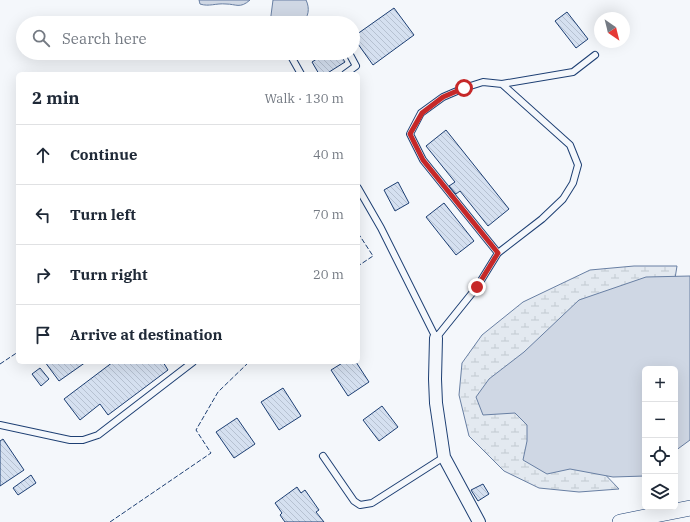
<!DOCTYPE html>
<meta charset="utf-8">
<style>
:root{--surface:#fff;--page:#f6f6f7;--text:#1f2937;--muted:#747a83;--line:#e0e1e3}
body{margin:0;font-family:"IBM Plex Serif",serif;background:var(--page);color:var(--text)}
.controls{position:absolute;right:12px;bottom:12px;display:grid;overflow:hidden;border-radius:6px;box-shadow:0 4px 16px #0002}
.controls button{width:36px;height:36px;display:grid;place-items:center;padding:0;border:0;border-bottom:1px solid var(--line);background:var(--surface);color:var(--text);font:20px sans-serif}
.compass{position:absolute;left:594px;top:12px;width:36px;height:36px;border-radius:50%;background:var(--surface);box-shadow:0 4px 16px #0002;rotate:145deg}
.stop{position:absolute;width:12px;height:12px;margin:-9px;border:3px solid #c62828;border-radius:50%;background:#fff}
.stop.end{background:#c62828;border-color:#fff;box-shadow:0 1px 4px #0008}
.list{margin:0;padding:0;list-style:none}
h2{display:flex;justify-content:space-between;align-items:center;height:52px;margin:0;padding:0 16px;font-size:17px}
h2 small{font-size:13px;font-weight:400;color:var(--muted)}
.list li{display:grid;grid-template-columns:26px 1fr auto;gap:12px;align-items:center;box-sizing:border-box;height:60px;padding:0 16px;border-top:1px solid var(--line)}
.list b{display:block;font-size:15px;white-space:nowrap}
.list em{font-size:13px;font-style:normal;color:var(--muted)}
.icon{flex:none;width:22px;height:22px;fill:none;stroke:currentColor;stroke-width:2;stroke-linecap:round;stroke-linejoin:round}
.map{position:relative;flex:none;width:690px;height:522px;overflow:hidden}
.search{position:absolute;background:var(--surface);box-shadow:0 4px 16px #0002;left:16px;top:16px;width:344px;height:44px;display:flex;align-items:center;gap:10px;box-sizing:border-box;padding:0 14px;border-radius:22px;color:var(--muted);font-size:15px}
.panel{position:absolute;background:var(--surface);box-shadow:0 4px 16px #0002;left:16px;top:72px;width:344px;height:292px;border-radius:6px}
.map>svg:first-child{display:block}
.wetland{fill:url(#wetland-marsh);stroke:#687fa3}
.water{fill:#cfd7e4;stroke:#687fa3}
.building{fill:url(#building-back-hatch);stroke:#1d3f73}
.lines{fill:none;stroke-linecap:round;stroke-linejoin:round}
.service-casing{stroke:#1d3f73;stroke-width:8}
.minor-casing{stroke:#1d3f73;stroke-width:14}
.tertiary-casing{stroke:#1d3f73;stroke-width:16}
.service{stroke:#f4f7fb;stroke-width:6}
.minor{stroke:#f4f7fb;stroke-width:12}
.tertiary{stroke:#f4f7fb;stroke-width:15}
.fence{stroke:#1d3f73;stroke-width:1;stroke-dasharray:5 2;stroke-linecap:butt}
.route{stroke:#c62828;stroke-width:5}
</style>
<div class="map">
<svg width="690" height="522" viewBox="0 0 690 522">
<defs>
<pattern id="wetland-marsh" width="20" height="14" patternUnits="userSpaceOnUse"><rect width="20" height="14" fill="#e3e9f0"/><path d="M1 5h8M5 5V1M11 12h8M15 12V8" fill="none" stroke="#c2c9d1"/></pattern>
<pattern id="building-back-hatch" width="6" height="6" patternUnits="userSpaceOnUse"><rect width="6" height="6" fill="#d5e0f0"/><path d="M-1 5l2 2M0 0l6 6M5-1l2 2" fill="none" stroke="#b6c1d1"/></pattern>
</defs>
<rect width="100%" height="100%" fill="#f4f7fb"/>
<path class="wetland" d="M634 266H677L672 297 507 401 598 467 619 489 579 492 539 488 504 471 469 436 459 395 462 363 482 335 523 302 590 270Z"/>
<path class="water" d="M199 0H250C240 9 236 4 226 4 216 3 209 7 200 4Z
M273 0H306C310 8 309 18 301 23H270Z
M690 276V440L675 451V369H645V476L613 477 570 469 547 474 523 460 527 441V425L515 413 483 415 476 397 489 379 524 352 579 300 646 277Z"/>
<path class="building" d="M394 8 414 35 373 65 353 37Z
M567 12 588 39 576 48 555 21Z
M326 53H339L345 62 326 74H319L312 62Z
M446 130 509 209 488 226 460 191 456 194 449 186 455 182 426 146Z
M398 182 409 203 395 211 384 190Z
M444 203 474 241 456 255 426 217Z
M45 362H86L59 381Z
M113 362H163L168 370 108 415 100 404 80 420 64 399Z
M344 362H356L369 382 348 396 331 370Z
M40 368 49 379 41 386 32 374Z
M283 388 301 416 279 430 261 402Z
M382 406 398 427 379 441 363 420Z
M237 418 255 444 234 458 216 432Z
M3 439 24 470 0 486V441Z
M31 475 36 483 18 495 13 488Z
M483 484 489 494 478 501 471 490Z
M297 487 301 493 305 490 319 510 316 512 324 522H285L280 515 282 513 275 503Z"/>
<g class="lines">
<defs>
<path id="service" d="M301 74 292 58 302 53
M345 74 356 66 349 53
M502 84 573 72 595 55
M358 188 381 228 436 338 477 287 498 253 542 219 563 199 573 183 578 165 570 145 502 84 483 82 464 88 443 97 421 113 410 134 423 160 498 253
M0 425 70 440H83L98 435 193 362
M323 456 354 501 360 505 372 503 444 457"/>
<path id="minor" d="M436 338 435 379 436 403 444 457 479 522"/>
<path id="tertiary" d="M620 522 690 508"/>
</defs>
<use href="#service" class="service-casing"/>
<use href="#minor" class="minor-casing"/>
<use href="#tertiary" class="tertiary-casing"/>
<use href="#service" class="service"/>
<use href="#minor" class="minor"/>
<use href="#tertiary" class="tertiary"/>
<path class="fence" d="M358 233 373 256 358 266
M0 364 18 352
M110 522 211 453 196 430 218 392 249 362"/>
</g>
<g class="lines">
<path class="route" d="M464 88 443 97 422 113 410 134 423 160 498 253 477 287"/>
</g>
</svg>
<div class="controls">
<button>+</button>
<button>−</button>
<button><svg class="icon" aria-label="locate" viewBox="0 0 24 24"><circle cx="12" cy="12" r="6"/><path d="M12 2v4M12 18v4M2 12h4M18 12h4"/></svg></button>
<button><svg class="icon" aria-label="layers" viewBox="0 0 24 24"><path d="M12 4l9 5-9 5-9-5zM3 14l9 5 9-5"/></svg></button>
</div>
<svg class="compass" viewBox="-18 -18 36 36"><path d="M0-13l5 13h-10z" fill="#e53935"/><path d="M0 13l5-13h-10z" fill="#747a83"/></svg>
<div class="stop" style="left:464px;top:88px"></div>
<div class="stop end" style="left:477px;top:287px"></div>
<div class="search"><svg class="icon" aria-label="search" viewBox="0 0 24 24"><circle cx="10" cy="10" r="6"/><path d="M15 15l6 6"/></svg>Search here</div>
<section class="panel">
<h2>2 min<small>Walk · 130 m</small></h2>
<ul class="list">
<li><svg class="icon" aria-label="ahead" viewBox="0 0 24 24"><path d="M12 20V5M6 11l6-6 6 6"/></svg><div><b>Continue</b></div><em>40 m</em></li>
<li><svg class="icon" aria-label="left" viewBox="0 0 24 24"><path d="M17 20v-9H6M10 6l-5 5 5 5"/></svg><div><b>Turn left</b></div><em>70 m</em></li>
<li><svg class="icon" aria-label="right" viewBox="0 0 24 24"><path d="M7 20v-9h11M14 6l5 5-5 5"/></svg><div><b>Turn right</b></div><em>20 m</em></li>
<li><svg class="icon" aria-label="arrive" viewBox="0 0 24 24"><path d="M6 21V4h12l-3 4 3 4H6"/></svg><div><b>Arrive at destination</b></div></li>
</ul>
</section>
</div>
